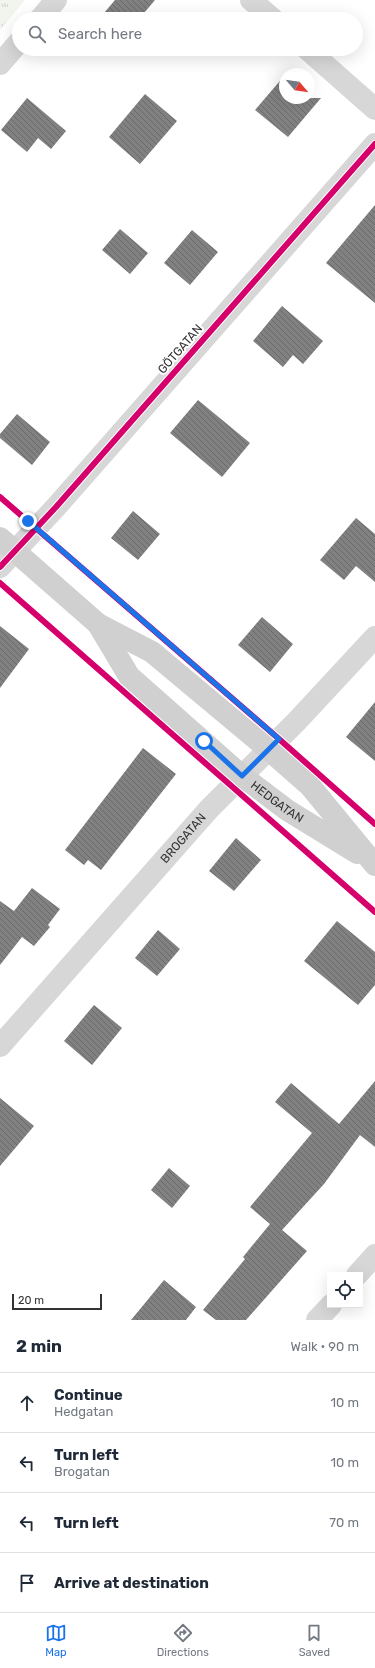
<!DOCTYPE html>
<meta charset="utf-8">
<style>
:root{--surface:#fff;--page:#f6f6f7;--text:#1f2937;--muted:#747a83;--line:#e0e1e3;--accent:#1a73e8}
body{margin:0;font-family:Rubik,sans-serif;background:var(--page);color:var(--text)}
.controls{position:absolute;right:12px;bottom:12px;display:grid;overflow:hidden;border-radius:0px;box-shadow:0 4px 16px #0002}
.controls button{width:36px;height:36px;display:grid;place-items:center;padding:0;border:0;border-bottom:1px solid var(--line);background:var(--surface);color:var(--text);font:20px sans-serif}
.compass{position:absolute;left:279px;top:68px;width:36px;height:36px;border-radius:50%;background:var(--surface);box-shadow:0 4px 16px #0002;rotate:119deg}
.scale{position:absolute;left:12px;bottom:10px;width:90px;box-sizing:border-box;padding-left:4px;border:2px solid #333;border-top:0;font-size:11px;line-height:14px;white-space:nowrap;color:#333;-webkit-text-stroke:3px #fff;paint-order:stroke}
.stop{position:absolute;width:12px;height:12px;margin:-9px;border:3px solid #1a73e8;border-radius:50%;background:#fff}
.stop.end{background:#1a73e8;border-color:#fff;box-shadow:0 1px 4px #0008}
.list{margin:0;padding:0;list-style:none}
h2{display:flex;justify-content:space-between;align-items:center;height:52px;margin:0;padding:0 16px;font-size:17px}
h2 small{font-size:13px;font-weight:400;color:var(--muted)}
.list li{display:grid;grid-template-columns:26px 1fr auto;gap:12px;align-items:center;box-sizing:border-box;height:60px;padding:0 16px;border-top:1px solid var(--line)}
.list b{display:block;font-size:15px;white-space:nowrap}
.list p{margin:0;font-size:13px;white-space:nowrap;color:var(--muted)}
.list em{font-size:13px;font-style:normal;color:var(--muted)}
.icon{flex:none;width:22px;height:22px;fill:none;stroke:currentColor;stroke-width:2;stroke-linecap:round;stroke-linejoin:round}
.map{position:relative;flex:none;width:375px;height:1320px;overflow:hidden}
.search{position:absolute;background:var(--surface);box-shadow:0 4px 16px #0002;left:12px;right:12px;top:12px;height:44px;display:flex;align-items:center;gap:10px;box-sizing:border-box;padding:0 14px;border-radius:22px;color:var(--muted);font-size:15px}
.sheet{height:292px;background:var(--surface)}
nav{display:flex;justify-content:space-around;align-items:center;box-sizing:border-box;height:56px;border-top:1px solid var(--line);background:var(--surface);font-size:11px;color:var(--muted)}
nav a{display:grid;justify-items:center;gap:2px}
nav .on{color:var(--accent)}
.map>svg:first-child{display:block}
.grass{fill:url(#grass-tufts)}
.building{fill:url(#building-back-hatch)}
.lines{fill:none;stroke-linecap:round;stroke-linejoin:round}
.minor{stroke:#d7d7d7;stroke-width:22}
.secondary{stroke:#d0d0d0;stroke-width:22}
.cycleway-casing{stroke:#fff;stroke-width:8}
.cycleway{stroke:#d6006c;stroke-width:6}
.route{stroke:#1a73e8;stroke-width:5}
.labels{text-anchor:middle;stroke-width:4;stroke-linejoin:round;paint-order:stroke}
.street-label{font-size:12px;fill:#333;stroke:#fff}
</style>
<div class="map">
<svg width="375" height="1320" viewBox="0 0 375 1320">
<defs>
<pattern id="grass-tufts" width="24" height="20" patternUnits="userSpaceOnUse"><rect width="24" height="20" fill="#f1f5ed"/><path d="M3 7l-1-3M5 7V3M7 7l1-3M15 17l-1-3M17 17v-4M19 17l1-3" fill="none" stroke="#cfd2cc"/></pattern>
<pattern id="building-back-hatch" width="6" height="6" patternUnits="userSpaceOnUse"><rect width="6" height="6" fill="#818181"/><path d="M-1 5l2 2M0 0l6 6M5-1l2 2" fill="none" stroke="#6a6a6a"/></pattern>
</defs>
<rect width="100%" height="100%" fill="#fff"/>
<path class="grass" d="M0 0H25L0 30Z"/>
<path class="building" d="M115 0H155L139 19H99Z
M285 75V98H321L288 137 255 110Z
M145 94 177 121 140 164 109 137Z
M27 98 66 131 51 149 38 138 27 152 1 130Z
M375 205V303L326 263Z
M120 229 148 253 130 274 102 250Z
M192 230 218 252 190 285 164 263Z
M282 306 323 341 303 364 293 355 283 367 253 341Z
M198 400 250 443 222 477 170 433Z
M17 414 50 442 32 465 0 438V434Z
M133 511 160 534 138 560 111 538Z
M356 518 375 534V582L356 566 344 580 320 560Z
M262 617 293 644 270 672 238 645Z
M0 626 29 649 0 688Z
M375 702V761L346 737Z
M143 748 176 774 101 870 88 860 84 865 65 850Z
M236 838 261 860 234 891 209 871Z
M32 888 60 909 48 925 50 927 34 946 22 937 0 965V901L14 911Z
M337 921 375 952V985L358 1005 304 961Z
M158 930 180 949 157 976 135 958Z
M94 1005 122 1028 92 1065 64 1041Z
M375 1081V1147L360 1135 324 1184 282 1230 307 1251 246 1320H216L203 1310 245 1259 243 1257 270 1224 250 1207 312 1133 275 1102 291 1083 339 1124Z
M0 1098 34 1126 0 1166Z
M169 1168 190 1186 172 1208 151 1190Z
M164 1280 196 1307 186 1320H131Z"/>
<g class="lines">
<g class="minor">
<path d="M251 0 273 19"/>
<path d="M40 19 56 0"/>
<path d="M307 49 375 109"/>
<path d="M0 64 19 42"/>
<path d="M0 567 56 507 375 144"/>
<path id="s1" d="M0 1046 209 809 297 721 375 637"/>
<path d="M357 1275 375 1255"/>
<path d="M317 1320 331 1305"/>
</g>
<g class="secondary">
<path d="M0 538 98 624 152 652 268 749 310 786 375 865"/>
<path id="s2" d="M98 624 129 676 242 776 287 810 357 853"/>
</g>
<defs>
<path id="cycleway" d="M0 497 279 739 375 824
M0 567 56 507 375 144
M0 583 375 912"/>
</defs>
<use href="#cycleway" class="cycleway-casing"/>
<use href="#cycleway" class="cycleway"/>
</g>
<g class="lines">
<path class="route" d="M28 521 279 739 242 776 204 741"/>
</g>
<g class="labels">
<g class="street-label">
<text transform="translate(180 349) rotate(-49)" y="4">GÖTGATAN</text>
<text dy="4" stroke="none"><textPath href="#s2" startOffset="255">HEDGATAN</textPath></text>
<text dy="4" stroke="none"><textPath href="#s1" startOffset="277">BROGATAN</textPath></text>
</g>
</g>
</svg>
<div class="controls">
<button><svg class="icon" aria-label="locate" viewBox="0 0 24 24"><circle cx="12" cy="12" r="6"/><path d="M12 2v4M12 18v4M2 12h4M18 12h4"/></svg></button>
</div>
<svg class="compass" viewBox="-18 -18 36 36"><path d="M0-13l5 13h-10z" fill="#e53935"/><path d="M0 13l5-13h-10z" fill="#747a83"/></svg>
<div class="scale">20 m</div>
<div class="stop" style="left:204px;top:741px"></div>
<div class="stop end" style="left:28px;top:521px"></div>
<div class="search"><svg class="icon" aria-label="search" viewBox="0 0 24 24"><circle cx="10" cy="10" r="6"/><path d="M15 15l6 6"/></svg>Search here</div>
</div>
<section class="sheet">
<h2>2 min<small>Walk · 90 m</small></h2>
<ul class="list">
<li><svg class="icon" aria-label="ahead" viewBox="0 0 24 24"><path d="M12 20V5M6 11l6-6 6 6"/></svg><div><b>Continue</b><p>Hedgatan</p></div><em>10 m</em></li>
<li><svg class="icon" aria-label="left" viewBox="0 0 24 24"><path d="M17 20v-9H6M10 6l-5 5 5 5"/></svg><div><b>Turn left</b><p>Brogatan</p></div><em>10 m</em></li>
<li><svg class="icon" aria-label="left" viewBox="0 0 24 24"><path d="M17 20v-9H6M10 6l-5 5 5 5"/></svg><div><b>Turn left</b></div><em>70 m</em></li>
<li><svg class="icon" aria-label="arrive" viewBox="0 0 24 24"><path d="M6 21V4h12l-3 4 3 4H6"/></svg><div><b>Arrive at destination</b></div></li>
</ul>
</section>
<nav>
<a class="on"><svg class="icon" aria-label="map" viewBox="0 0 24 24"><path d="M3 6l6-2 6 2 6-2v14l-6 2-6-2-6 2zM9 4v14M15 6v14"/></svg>Map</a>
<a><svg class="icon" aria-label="directions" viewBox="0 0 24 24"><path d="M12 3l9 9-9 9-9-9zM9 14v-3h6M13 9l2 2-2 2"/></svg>Directions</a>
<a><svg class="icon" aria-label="saved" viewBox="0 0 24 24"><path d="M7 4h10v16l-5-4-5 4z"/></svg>Saved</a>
</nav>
